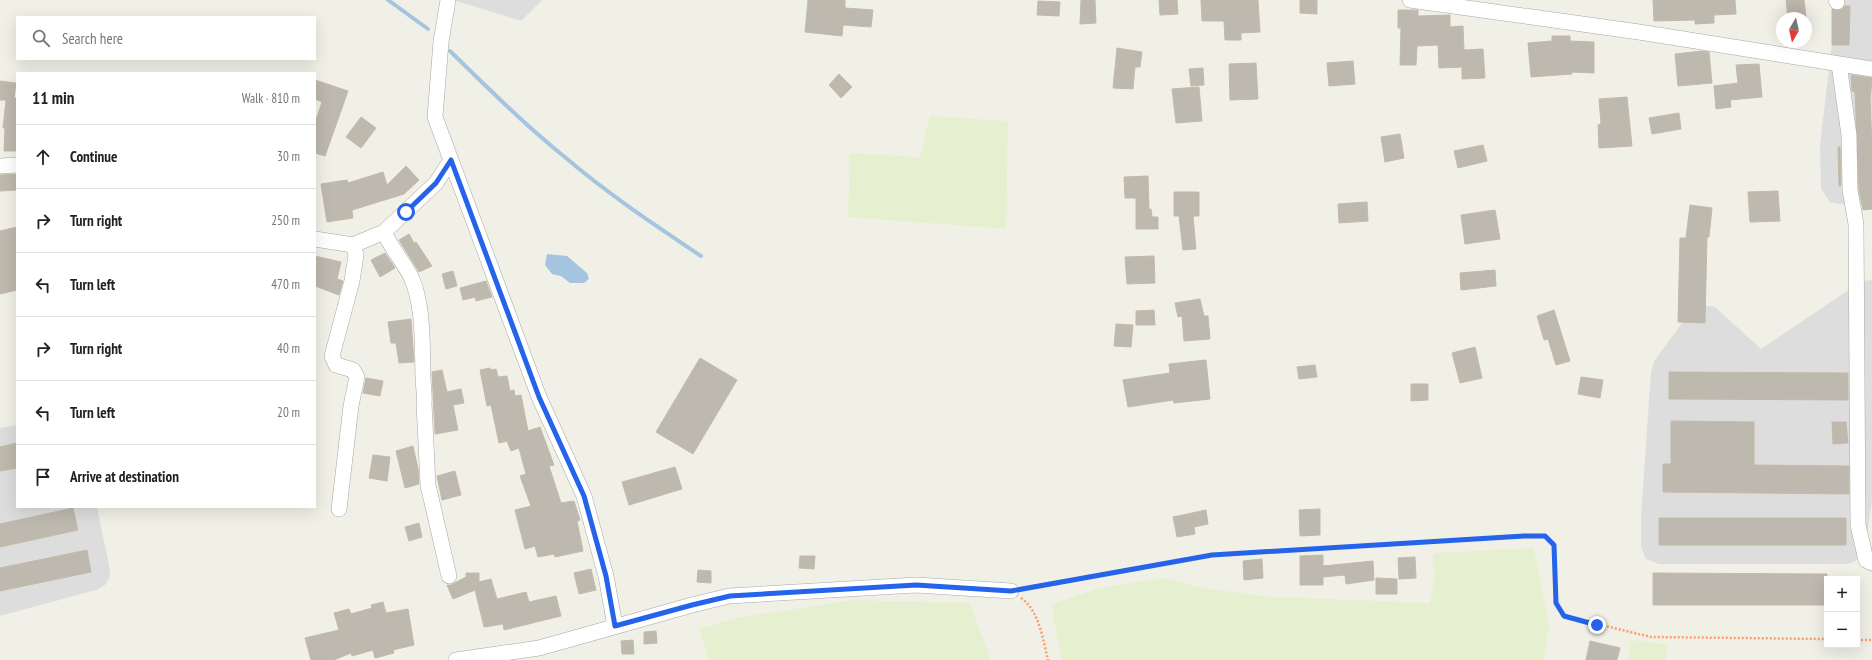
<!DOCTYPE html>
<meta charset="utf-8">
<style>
:root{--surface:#fff;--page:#f6f6f6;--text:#222;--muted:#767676;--line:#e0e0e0}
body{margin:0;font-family:"PT Sans Narrow",sans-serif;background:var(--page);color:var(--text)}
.controls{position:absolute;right:12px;bottom:12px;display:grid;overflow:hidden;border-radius:0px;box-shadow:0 4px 16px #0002}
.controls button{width:36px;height:36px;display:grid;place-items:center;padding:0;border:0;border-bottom:1px solid var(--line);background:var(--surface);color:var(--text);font:20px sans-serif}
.compass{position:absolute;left:1776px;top:12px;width:36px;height:36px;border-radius:50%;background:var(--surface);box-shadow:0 4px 16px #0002;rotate:189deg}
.stop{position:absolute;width:12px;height:12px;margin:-9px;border:3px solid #2563eb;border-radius:50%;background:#fff}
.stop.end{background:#2563eb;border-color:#fff;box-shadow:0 1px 4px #0008}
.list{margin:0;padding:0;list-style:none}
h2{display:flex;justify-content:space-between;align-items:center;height:52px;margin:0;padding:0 16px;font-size:17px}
h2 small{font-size:13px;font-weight:400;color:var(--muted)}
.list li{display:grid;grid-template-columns:26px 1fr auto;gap:12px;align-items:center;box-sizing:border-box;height:64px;padding:0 16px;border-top:1px solid var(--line)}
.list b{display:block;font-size:15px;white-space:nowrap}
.list em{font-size:13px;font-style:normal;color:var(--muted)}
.icon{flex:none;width:22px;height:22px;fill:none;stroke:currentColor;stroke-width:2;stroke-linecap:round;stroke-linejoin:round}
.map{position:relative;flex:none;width:1872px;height:660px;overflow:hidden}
.search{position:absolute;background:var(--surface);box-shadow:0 4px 16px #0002;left:16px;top:16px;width:300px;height:44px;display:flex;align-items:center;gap:10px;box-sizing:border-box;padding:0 14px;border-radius:0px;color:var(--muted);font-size:15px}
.panel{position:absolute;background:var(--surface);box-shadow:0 4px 16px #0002;left:16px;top:72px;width:300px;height:436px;border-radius:0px}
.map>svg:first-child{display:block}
.residential{fill:#dedddd}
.farmland{fill:#e6f0d1}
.water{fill:#a5c4df}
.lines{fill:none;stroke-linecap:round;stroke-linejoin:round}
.stream{stroke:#a5c4df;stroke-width:4}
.building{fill:#beb9af;stroke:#c3baa8}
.minor-casing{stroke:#a7a7a7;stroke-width:16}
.path{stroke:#fe9d6a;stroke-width:2.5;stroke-dasharray:2 2;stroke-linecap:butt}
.minor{stroke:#fff;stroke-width:15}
.route{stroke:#2563eb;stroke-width:5}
</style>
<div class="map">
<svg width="1872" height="660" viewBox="0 0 1872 660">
<rect width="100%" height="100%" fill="#f1f0e6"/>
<path class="residential" d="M453 0H542L521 21Z
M1839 0H1872V202L1839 204 1830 202 1821 189 1820 145 1837 2Z
M1872 280V500L1865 548 1861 556 1854 562 1846 564H1659L1646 559 1641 547V517L1651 371 1655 360 1691 311 1700 305 1715 307 1761 349 1862 281Z
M17 425V507H97L110 570 109 578 105 585 96 590 0 616V428Z"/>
<path class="farmland" d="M930 116 1008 121 1006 229 848 217 850 153 920 157Z
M1534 548 1549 626 1544 660H1062L1051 604 1100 588 1164 578 1200 587 1260 596 1430 603 1435 573 1432 553Z
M852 600 970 603 991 660H709L699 629 737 618Z
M1631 640 1668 645 1665 660H1627Z"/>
<path class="water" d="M547 254 567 256 587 273 589 279 584 283H570L561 276 552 274 545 265Z"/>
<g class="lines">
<path class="stream" d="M388 0 428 29
M450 51C488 88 525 125 566 158 608 194 655 225 701 256"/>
</g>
<path class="building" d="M808 0H845V8L873 10 871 27 843 25 842 36 805 32Z
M1081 0H1095L1096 23 1080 24Z
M1159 0H1177L1178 14 1160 15Z
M1201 0H1258L1260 32 1241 33V40H1225L1224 21H1202Z
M1300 0H1317V14L1300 13Z
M1653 0H1735L1736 14 1714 15V23L1695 24V20L1654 21Z
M1786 0H1804L1806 18H1788Z
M1038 1 1060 2 1059 16 1037 15Z
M1845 6H1850L1849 45H1832V9L1841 10Z
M1398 10H1418V16L1450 15V27L1463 26 1464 50 1483 49 1485 78 1462 79V67L1439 68 1438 45 1417 46 1416 65H1400L1401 28H1398Z
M1552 36H1570V41L1594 42V73L1572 72V74L1531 77 1528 43 1552 41Z
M1117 48 1142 52 1140 67H1135L1133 89 1113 88Z
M1702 51 1709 52 1712 83 1678 86 1675 54Z
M1353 61 1355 84 1329 86 1327 63Z
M1256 63 1258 99 1230 100 1229 64Z
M1759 64 1762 97 1730 100 1731 107 1716 109 1714 86 1738 83 1736 65Z
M1203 68 1204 85 1191 86 1189 69Z
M839 74 852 87 841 98 829 85Z
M1851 75 1872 78 1870 100 1872 147V209L1863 210 1859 189 1855 92 1852 91Z
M315 80 348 91 325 156 315 153V123L322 102 315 99Z
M0 81 16 83 14 98H17L16 151H4L5 128H3L6 100H0Z
M1199 87 1202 121 1176 123 1172 89Z
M1627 97 1632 146 1599 148 1598 125 1601 124 1599 99Z
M1679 113 1681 129 1652 134 1649 118Z
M361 117 376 128 361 148 346 137Z
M1400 134 1404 158 1385 162 1381 137Z
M1483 145 1487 161 1458 168 1454 151Z
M1838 147H1840L1841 185 1839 186Z
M406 166 419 180 404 194 352 210 353 218 327 222 321 184 347 180 348 183 383 172 387 185Z
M17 174V190L0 191V175Z
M1148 176 1149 209H1151L1152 217H1158V229H1136V198H1125L1124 177Z
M1778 191 1780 221 1750 222 1748 192Z
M1174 192H1199V216H1193L1196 249 1183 250 1179 216H1174Z
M1367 202 1368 221 1339 223 1338 204Z
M1690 205 1712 208 1709 237H1707L1705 323 1678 322 1680 238H1686Z
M1495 210 1500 239 1465 244 1461 215Z
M17 227V290L0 294V231Z
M409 234 414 243 416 242 432 266 419 272 399 240Z
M385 253 395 268 380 277 371 260Z
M315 256 341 262 337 279 343 281 339 295 315 286Z
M1154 256 1155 283 1127 284 1125 257Z
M1495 270 1496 286 1461 290 1460 273Z
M453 271 457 286 446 289 442 274Z
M486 281 492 297 476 301 475 297 463 300 460 288Z
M1200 299 1204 316H1208L1210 339 1184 341 1182 316 1178 317 1175 303Z
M1154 310 1155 325H1136V311Z
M1554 310 1570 361 1556 365 1548 339 1544 340 1537 316Z
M411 319 414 362 399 363 396 343H391L388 322Z
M1116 324 1133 325 1131 347 1114 346Z
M1475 347 1482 378 1460 383 1452 353Z
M700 358 737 380 693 454 656 432Z
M1206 360 1210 399 1174 403 1173 400 1128 407 1123 380 1170 373 1169 364Z
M1315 365 1317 377 1299 379 1297 367Z
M490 368 491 370 496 369 498 377 507 376 510 391 514 390 515 396 521 395 528 431 540 427 554 465 549 466 561 503 574 501 580 520 577 521 583 551 555 557 554 554 538 557 535 546 525 549 515 510 531 506 520 476 526 474 519 448 511 451 507 441 499 443 491 405 487 406 480 370Z
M442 370 447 392 461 389 464 403 453 405 458 430 435 434 432 372Z
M1669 372 1848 373V400L1669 399Z
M1581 377 1603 380 1600 398 1578 394Z
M366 378 383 381 380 396 363 393Z
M1411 384H1428V400L1411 401Z
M1671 421 1754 422V465L1849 466V494L1663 492V464H1671Z
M1832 422H1846L1848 443 1833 444Z
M17 443V468L0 471V447Z
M413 446 418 469 419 484 405 488 396 451Z
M373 455 390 457 387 481 369 478Z
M675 467 682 489 629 505 622 482Z
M455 471 461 495 442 500 437 476Z
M73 508 78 530 0 547V524Z
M1320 509V535L1300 536 1299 510Z
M1206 510 1208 524 1194 527 1195 534 1177 537 1173 517Z
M1659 518H1846V545H1659Z
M419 523 422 537 409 541 405 527Z
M87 550 91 572 0 591V568Z
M1323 555V566L1373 561 1374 580 1346 584 1345 575 1323 577V585H1300V556Z
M800 556H815L814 569 799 568Z
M1415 557 1416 578 1399 579 1398 558Z
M1262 559 1263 578 1244 580 1243 561Z
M591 569 596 590 579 594 574 573Z
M698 570 711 571V583L697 582Z
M466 573H479V582L491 579 497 599 526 592 529 602 556 596 561 616 504 630 503 624 484 627 475 590 453 599 447 585H451L466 577Z
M1653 573 1827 574V605H1653Z
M1376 578 1397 579V594H1376Z
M383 602 386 613 408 609 414 645 393 650 394 653 375 658 373 650 352 656 351 653 334 660H311L305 638 339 630 334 613 349 609 351 614 372 608 371 605Z
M656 631 657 643 644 644V632Z
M633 640 634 654H622L621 641Z
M1590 641 1620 648 1617 660H1586Z"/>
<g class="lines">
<defs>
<path id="minor" d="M448 0 441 42 435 117 539 397 584 496 606 576 615 626
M1410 0 1639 32 1872 69
M1836 0 1837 2
M1839 64 1849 135 1850 190 1856 224 1858 525 1866 560 1872 563
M0 166 17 165
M384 232C391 248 403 261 411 277 424 305 422 345 423 376 423 386 425 394 424 403L428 485 449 576
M315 239 353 245 384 232 436 183 451 160
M339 509 351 406 357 377 353 370 336 365 332 356 352 281 356 255 353 245
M456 660 539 648 692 605 729 596 916 585 1011 591"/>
</defs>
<use href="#minor" class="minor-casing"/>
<path class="path" d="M1023 589 1212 555 1524 535 1545 536 1554 545 1556 603 1564 616 1651 637 1827 639
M1021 598C1039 610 1043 640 1048 660
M1857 640H1872"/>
<use href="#minor" class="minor"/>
</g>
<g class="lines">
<path class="route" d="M406 212 436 183 451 160 539 397 584 496 606 576 615 626 692 605 730 596 916 585 1011 591 1212 555 1524 536H1545L1554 545 1556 603 1564 616 1597 625"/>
</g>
</svg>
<div class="controls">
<button>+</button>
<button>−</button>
</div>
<svg class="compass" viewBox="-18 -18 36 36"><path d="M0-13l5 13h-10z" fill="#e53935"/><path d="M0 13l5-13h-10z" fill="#767676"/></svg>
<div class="stop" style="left:406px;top:212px"></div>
<div class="stop end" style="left:1597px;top:625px"></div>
<div class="search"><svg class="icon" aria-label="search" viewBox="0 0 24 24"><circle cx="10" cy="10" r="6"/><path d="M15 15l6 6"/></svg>Search here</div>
<section class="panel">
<h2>11 min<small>Walk · 810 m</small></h2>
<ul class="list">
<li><svg class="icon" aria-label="ahead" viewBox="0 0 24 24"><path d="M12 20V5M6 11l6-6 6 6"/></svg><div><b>Continue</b></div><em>30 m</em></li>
<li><svg class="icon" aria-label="right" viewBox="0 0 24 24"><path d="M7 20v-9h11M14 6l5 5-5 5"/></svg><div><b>Turn right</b></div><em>250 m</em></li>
<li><svg class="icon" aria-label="left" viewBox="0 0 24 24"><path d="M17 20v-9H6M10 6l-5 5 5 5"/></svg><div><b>Turn left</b></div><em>470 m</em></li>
<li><svg class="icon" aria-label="right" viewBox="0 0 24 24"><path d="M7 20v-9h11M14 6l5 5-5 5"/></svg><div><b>Turn right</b></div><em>40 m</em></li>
<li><svg class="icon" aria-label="left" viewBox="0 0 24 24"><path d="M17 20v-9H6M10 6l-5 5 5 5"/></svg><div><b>Turn left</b></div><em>20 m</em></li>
<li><svg class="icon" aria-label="arrive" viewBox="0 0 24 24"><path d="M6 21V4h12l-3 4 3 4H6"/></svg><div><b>Arrive at destination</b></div></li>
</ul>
</section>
</div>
